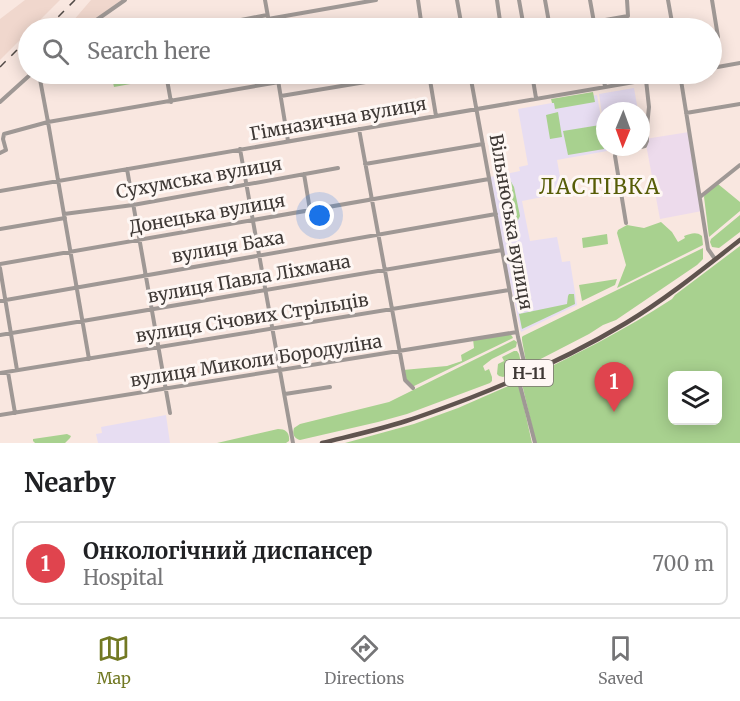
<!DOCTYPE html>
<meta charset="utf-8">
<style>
:root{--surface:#fff;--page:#f2f2f2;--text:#202124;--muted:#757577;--line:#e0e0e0;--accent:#727923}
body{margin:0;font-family:Merriweather,serif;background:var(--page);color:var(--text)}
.controls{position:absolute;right:18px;bottom:18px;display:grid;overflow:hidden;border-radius:9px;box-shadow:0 3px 15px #0003}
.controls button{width:54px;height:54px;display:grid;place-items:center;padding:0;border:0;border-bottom:2px solid var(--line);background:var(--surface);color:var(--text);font:30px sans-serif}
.compass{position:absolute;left:596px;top:102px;width:54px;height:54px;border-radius:50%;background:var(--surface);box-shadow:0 3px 15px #0003;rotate:181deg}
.you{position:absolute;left:320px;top:216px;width:21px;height:21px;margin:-15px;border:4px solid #fff;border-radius:50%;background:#1a73e8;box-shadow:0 0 0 9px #1a73e833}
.badge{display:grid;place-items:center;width:39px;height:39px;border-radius:50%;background:var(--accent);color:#fff;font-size:20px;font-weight:700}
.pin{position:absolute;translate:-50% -50px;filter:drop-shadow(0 2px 3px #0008)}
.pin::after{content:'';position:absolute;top:32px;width:21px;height:18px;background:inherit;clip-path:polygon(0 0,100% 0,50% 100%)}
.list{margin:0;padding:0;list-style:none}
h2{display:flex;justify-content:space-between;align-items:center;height:78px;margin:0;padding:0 24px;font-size:26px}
h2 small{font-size:20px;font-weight:400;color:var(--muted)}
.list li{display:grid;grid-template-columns:39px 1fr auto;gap:18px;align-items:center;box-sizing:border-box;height:84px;margin:0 12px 12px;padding:0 12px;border:2px solid var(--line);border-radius:9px}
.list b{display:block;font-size:22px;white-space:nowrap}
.list p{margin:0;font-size:20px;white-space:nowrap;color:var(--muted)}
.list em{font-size:20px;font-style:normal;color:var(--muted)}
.icon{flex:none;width:33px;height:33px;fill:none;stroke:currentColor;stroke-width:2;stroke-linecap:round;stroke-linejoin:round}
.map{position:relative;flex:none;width:740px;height:443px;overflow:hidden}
.search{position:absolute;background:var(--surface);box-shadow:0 3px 15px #0003;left:18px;right:18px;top:18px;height:66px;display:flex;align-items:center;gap:15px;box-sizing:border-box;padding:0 21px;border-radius:33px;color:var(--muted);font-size:22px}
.sheet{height:174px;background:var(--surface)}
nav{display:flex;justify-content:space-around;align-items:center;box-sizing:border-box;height:84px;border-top:2px solid var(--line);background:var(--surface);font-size:16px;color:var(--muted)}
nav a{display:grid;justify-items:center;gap:3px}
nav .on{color:var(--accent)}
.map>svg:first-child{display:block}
.commercial{fill:#eddbec}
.built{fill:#f0d7cd}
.education{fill:#e7ddf2}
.green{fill:#a8d18f;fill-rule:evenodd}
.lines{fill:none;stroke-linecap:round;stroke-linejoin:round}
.minor{stroke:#9f9895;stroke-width:4}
.major{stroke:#60544f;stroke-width:4.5}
.rail{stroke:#514a47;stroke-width:1.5;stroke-dasharray:8 8;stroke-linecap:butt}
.labels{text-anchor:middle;stroke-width:6;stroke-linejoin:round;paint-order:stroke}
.shield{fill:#fef7f4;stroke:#78716e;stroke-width:1.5}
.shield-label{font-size:16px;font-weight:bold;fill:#3e3835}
.street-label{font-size:18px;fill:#3e3835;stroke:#fef7f4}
.quarter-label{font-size:21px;letter-spacing:1.5px;fill:#575d07;stroke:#fef7f4}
</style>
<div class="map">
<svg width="740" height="443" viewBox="0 0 740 443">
<rect width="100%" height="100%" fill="#f9e7e0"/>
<path class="commercial" d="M689 132 702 211 660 219 645 139Z"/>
<path class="built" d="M25 0H60L32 28H28V32L0 60V19Z
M91 0H125L85 28H67Z"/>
<path class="education" d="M634 88 638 111H605L604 127 599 94Z
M597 95 605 140V147H606L607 151 557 160 563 193 522 201 530 241 557 237 562 262 570 261 577 305 521 332 503 250 490 177 520 171 519 167 528 165 518 109Z
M166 415 170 443H98L96 434 102 433 101 427Z"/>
<path class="green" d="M111 74H146L147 81 114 87Z
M593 92 595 102 555 109 554 103H552L551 99Z
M558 112 562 137 550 139 546 115Z
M600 125 604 149 568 155 563 131Z
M510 180 514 187 520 216 517 222C513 224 508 222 506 218L500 189 501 184 504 181Z
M718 184 740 202V211L709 237 704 197 705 194Z
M740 215V232L719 248 712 247 710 242 711 239Z
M661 222 672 232 678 242 685 238 684 236C690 234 696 231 702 236L703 245 617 288 626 265 617 233 618 230 627 225 644 228Z
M607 234 608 244 583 248 582 238Z
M740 246V443H536L522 384 525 379C575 355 625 330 672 299L675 295ZM672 376H718V420H672Z
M703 248V259L697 265 616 320 603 325 589 334 529 365 526 362 522 340V337L523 336Z
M617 279 615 285 582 301 579 285Z
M569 294H574L575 304 522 329 519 314 567 304 568 296Z
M509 333 512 336 513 338 412 387 405 380 403 370 447 366 462 361 461 355 474 348 473 339Z
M514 340 517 342 516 347 492 359 483 366 485 371 489 369 492 377V381L490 383 407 414 378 422 300 440C294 438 292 434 294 428L300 424 389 402Z
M514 351H517L519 354 522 367 521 369 503 377 499 376 497 374 498 364 504 361 502 357Z
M515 383 519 385 532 443H345L414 424 458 408Z
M278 429C286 429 290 433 289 441L286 443H217Z
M67 434 71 436 70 438 65 443H35L33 441V439Z"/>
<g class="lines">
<path class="minor" d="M265 0 270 28
M418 0 422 28
M457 0 462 28
M497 0 501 28
M519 0 524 28
M545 0 550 28
M590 0 595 28
M668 0 673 28
M268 19 376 0
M594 22 628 16 627 0
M85 28 125 0
M200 28 267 15
M712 44 716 42 718 37 712 0
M712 68 740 63
M39 74 48 122 279 82
M166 74 171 102
M277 74 288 141
M429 74 436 116
M470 74 518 337 527 374
M532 74 536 98
M603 74 605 87
M680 74 708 249 715 259
M281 96 414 74
M0 102 31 74
M686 113 740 104
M359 129 405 380 413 388
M641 147 645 146 647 141V126L649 107 646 80
M240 149 293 443
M0 153 6 150 3 139 4 134 48 122 89 359
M365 164 483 144
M127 169 170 413
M304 174 310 210
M0 191 681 74
M700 197 740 165
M64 214 133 205 338 168
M626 223 615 156 616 153 619 151 639 147
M0 229 65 218
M0 264 489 179
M0 268 17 370
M0 301 496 214
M0 335 502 250
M8 372 15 413
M0 373 509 290
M518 378 535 443
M285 394 330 387
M0 415 517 332"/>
<path class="major" d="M322 443C350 436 378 430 406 421 428 414 449 406 470 398 524 377 576 353 626 323 666 299 703 269 740 240"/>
<path class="rail" d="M47 28 75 0
M0 67 28 39"/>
</g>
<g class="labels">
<rect class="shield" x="505" y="360" width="48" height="26" rx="4.5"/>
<g class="shield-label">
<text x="529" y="379">Н-11</text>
</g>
<g class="street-label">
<text transform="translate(338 119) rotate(-10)" y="6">Гімназична вулиця</text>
<text transform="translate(199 178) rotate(-10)" y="6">Сухумська вулиця</text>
<text transform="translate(207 214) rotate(-10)" y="6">Донецька вулиця</text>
<text transform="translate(511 222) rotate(80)" y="6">Вільнюська вулиця</text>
<text transform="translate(228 247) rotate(-10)" y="6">вулиця Баха</text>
<text transform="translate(249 279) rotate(-10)" y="6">вулиця Павла Ліхмана</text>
<text transform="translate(252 318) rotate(-9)" y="6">вулиця Січових Стрільців</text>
<text transform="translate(256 361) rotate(-9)" y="6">вулиця Миколи Бородуліна</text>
</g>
<g class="quarter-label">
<text x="600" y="194">ЛАСТІВКА</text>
</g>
</g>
</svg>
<div class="controls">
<button><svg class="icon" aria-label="layers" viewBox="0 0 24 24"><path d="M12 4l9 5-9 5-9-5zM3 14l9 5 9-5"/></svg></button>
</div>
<svg class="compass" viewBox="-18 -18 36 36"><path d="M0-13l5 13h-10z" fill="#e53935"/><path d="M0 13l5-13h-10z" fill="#757577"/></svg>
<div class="you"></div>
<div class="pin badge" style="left:614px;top:412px;background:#e0444e">1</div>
<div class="search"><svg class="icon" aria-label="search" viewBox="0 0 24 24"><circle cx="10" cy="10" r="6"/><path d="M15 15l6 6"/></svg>Search here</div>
</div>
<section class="sheet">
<h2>Nearby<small></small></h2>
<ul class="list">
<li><span class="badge" style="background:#e0444e">1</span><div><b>Онкологічний диспансер</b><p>Hospital</p></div><em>700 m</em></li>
</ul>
</section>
<nav>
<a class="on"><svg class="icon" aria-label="map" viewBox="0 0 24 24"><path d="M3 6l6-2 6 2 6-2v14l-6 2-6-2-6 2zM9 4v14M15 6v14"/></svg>Map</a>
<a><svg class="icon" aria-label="directions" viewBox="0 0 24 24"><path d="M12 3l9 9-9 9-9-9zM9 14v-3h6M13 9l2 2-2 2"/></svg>Directions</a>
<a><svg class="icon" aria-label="saved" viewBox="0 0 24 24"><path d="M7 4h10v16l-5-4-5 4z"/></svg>Saved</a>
</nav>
